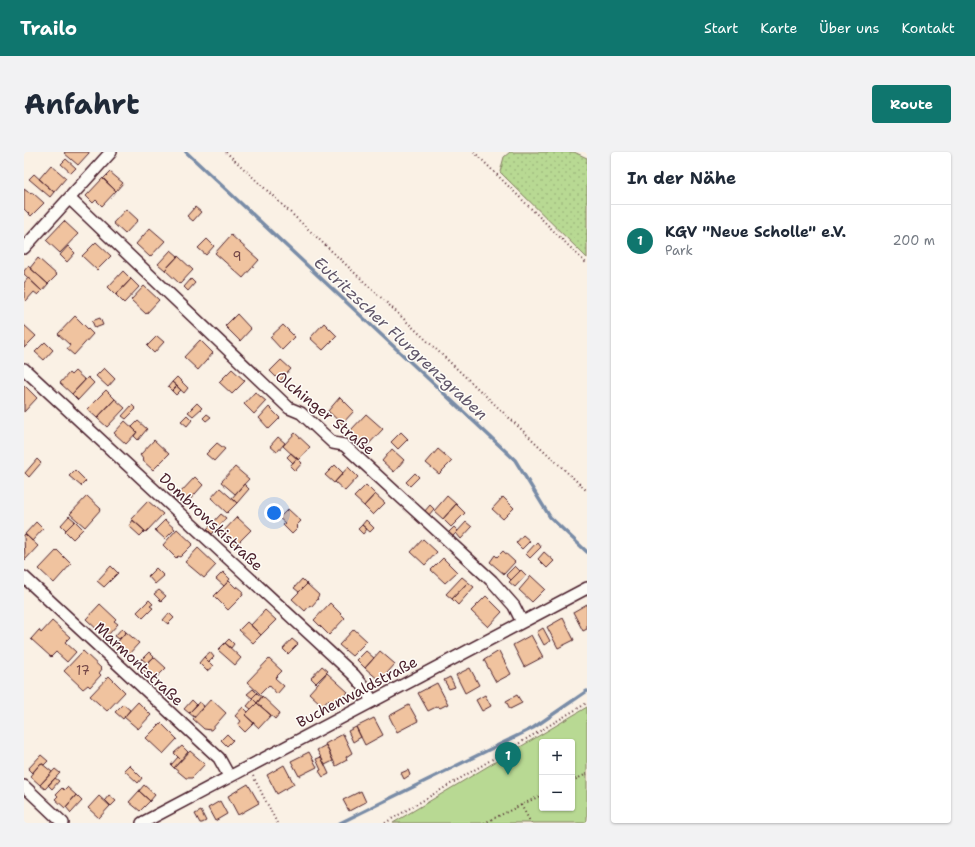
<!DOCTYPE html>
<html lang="de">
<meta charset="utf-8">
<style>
:root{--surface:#fff;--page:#f2f2f3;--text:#1f2937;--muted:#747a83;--line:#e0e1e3;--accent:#0f766e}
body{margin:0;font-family:"Shantell Sans",sans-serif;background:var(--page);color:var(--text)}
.controls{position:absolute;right:12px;bottom:12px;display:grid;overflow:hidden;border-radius:4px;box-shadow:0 1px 3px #0004}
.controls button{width:36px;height:36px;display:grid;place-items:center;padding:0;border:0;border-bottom:1px solid var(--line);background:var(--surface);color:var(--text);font:20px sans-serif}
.you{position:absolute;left:250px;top:361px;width:14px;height:14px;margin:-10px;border:3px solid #fff;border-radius:50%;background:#1a73e8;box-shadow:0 0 0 6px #1a73e833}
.badge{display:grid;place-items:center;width:26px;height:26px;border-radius:50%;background:var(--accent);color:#fff;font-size:13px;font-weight:700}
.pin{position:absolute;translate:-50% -33px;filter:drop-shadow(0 1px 2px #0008)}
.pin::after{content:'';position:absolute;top:21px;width:14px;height:12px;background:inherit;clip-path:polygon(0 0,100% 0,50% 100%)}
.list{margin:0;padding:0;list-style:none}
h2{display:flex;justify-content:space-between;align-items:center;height:52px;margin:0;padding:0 16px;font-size:17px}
h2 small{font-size:13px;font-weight:400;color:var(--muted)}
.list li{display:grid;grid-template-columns:26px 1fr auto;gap:12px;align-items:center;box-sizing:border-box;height:72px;padding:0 16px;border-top:1px solid var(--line)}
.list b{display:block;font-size:15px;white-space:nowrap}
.list p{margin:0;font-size:13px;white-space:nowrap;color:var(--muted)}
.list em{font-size:13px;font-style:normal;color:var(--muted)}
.map{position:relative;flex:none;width:563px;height:671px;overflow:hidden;border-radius:4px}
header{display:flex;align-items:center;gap:24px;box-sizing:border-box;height:56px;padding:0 20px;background:var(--accent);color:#fff}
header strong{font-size:19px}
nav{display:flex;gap:22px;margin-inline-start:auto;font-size:14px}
.intro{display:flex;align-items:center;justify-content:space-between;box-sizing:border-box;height:96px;padding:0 24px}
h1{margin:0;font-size:28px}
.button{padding:10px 18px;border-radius:4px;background:var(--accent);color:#fff;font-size:14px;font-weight:700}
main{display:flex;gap:24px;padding:0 24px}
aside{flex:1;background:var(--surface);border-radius:4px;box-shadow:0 1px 3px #0004}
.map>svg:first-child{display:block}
.grass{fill:url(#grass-dots);stroke:#817c5f}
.green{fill:#b8d993;stroke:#817c5f;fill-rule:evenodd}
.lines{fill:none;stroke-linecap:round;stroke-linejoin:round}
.stream{stroke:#798ca7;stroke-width:3.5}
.building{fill:#f0c39f;stroke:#4a1f2b}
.street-casing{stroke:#4a1f2b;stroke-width:14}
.path{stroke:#4a1f2b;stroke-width:2;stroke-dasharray:1 3;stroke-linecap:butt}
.street{stroke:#fdfcf7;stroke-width:11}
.labels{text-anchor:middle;stroke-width:3;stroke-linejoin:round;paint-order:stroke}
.number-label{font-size:13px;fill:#744848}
.street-label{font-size:15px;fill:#4a1f2b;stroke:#fdfcf7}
.water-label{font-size:16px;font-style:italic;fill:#615669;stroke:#fdfcf7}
</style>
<header>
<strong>Trailo</strong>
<nav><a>Start</a><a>Karte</a><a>Über uns</a><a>Kontakt</a></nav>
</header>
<div class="intro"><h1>Anfahrt</h1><a class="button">Route</a></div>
<main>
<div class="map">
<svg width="563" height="671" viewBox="0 0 563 671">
<defs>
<pattern id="grass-dots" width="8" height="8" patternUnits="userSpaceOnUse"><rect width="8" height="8" fill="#b8d993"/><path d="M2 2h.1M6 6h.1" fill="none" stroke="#a0ba7f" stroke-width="1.8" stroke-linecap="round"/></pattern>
</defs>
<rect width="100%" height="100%" fill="#faf1e5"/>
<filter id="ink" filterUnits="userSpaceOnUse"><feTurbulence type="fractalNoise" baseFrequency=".025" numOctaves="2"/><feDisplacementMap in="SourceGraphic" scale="8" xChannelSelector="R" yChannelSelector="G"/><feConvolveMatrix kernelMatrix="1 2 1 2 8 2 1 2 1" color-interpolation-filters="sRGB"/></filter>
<g filter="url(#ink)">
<path class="grass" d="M486 0H550L563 6V106L476 20 480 5Z"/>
<path class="green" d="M563 555V671H369ZM518 590H548V656H518Z"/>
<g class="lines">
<path class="stream" d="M162 0 491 308 526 365 563 400
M316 671 509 576 563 539"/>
</g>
<path class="building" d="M41 0H65V1L54 13 40 1Z
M42 7 52 16 47 21 37 12Z
M27 13 42 26 30 40 15 27Z
M86 20 99 31 92 39 79 27Z
M10 22 30 40 26 45 5 27Z
M79 26 92 39 78 54 72 48 69 51 62 44Z
M0 37 4 40 9 41 20 51 7 64 0 57Z
M171 55 177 60 169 69 163 64Z
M102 57 114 68 101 82 89 71Z
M40 69 54 82 36 101 22 88Z
M126 76 141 89 126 105 112 92Z
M207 83 235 108 219 126 191 101Z
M183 87 190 94 182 103 174 96Z
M72 90 87 104 73 118 58 104Z
M44 94 51 101 43 110 36 103Z
M147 98 154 104 141 118 134 112Z
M154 104 169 118 156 132 141 118Z
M14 106 33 123 24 132 6 116Z
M4 114 24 132 18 139 0 122V119Z
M99 119 107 127 92 143 84 135Z
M4 126 18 139 14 143 10 140 2 149 0 147V131Z
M107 127 115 135 100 151 92 143Z
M167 127 171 131 164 139 160 135Z
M120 134 135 148 122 162 107 148Z
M213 162 227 177 216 189 201 174Z
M51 164 69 182 50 203 43 197 46 193 34 182Z
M76 166 79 173 71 176 68 169Z
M300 171 313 184 299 198 286 186Z
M0 173 12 184 0 196Z
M259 173 271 185 258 198 246 185Z
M133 184 140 190 130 201 123 194Z
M176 188 189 201 174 218 160 205Z
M21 190 29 198 20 208 11 200Z
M257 208 267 217 256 229 246 219Z
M80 216 91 227 84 235 72 224Z
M208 217 221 229 208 242 195 230Z
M51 219 61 228 48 242 36 231 45 221 47 223Z
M64 225 70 231 54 248 48 242Z
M153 225 164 236 160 241 148 230Z
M148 230 153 234 148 239 144 235Z
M0 233 13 246 0 260Z
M153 234 157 238 152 243 148 239Z
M82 238 91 247 73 266 63 257Z
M231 240 242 249 230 262 220 252Z
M316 245 330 259 318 272 304 259Z
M91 247 101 256 83 275 73 266Z
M173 251 178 256 169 264 164 260Z
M108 253 112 257 102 267 98 264Z
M245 255 256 266 245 277 235 266Z
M183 262 187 265 182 269 179 266Z
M342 262 359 277 342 295 326 279Z
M163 263 168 268 163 274 157 269Z
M101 269 113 280 102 292 90 281Z
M114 269 123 277 114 288 110 284 113 280 108 275Z
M377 280 384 287 374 297 367 290Z
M271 281 286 295 274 308 259 294Z
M254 285 261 291 253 300 246 294Z
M130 288 145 302 129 318 118 308 119 307 116 303Z
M193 291 201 297 190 309 182 302Z
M368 297 380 308 370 320 358 309Z
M414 297 428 309 415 322 402 311Z
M267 301 273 306 269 311 263 305Z
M273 306 278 311 271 319 266 314Z
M13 307 17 311 5 325 1 321Z
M311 313 319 321 310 331 301 323Z
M211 315 225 327 211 342 197 330Z
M324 315 334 325 321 339 311 330Z
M51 318 62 329 57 334 45 324Z
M391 321 395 325 386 334 382 330Z
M171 325 179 333 164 350 155 342Z
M220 332 225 337 213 351 208 346Z
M342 333 351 342 340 354 330 345Z
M196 336 213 351 203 361 187 346Z
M351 342 361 351 349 363 340 354Z
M63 344 77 357 61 375 46 362Z
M423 344 432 352 419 367 410 359Z
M479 345 490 356 479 367 468 357Z
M124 349 139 362 122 380 107 367Z
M432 352 441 361 427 375 419 367Z
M406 353 410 357 404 364 400 360Z
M264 357 277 369 272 374 274 376 268 382 259 373 261 371 255 366Z
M197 362 202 366 188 382 183 377Z
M45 364 51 369 42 378 37 373Z
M213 365 227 378 211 394 197 382Z
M109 368 121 379 116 384 105 374Z
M141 368 151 377 141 387 131 378Z
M342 368 350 376 346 380 338 373Z
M51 369 59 377 49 387 41 379Z
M12 370 19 377 8 389 1 382Z
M442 370 448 375 437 387 432 381Z
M338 373 343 377 339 382 334 377Z
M430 375 434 379 427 386 423 382Z
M153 377 169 392 156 405 154 404 152 406 139 393Z
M1 382 14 394 1 408 0 383Z
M499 383 506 389 498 397 492 391Z
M399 387 413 400 401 413 387 400Z
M513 390 517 395 506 406 502 402Z
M174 396 192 413 180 426 161 410Z
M33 398 47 412 30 431 15 417Z
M479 399 491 410 480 422 466 410 471 403 473 405Z
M520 400 530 409 523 416 514 407Z
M419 406 433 420 421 431 407 418Z
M87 414 94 421 80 435 73 429Z
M491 414 496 419 487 428 482 423Z
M132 416 140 424 131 432 124 424Z
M497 418 502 423 491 435 485 430Z
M199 420 206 427 200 434 192 427Z
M507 424 521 437 508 450 495 438Z
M438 425 444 430 428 447 422 442Z
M278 427 283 432 275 440 270 436Z
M205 429 212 436 213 434 219 439 218 441 219 443 204 458 190 444Z
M444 430 450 435 434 453 428 447Z
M283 432 295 443 293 446 294 447 287 455 286 453 281 459 268 447Z
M135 438 142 444 137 449 130 442Z
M462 444 478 460 464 475 447 459Z
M125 448 129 452 126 454 129 456 119 466 113 460Z
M306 451 321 466 305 483 290 468Z
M76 452 92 467 90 469 94 472 84 483 80 480 78 482 62 467Z
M563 452V477L559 479 549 460Z
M241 458 252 468 237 483 227 473Z
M145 461 150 466 144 472 139 468Z
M539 466 550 488 534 496 523 475Z
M28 469 46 485 41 490 52 500 43 510 32 500 27 505 7 487 15 478 17 481Z
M223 470 237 483 229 491 215 478Z
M98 476 102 480 95 487 91 484Z
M519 476 526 489 520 493 513 480Z
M330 477 343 489 328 504 315 493Z
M102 480 115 491 103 504 91 493Z
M507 483 519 505 500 515 489 493Z
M205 487 210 492 207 496 201 491Z
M268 487 274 492 264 502 259 497Z
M201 491 217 506 211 513 194 498Z
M59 499 78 517 75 521 77 523 66 535 64 533 59 537 40 519Z
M342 499 350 506 341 516 333 508Z
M356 499 371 512 356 529 341 516Z
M475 499 487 522 472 530 460 508Z
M125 500 130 505 123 511 118 507Z
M186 500 190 505 185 510 180 505Z
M130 505 142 516 130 528 118 517Z
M180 505 189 514 183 519 175 511Z
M245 507 258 519 251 526 260 534 253 542 245 533 236 542 223 530Z
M298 514 304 519 292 531 287 526Z
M446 516 455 533 441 541 432 523Z
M303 521 324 540 311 554 304 548 299 554 285 541Z
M85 524 101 540 83 559 66 544Z
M426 525 431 535 425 537 420 528Z
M413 531 424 552 416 556 414 554 404 559 394 541Z
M229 537 233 541 228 546 223 542Z
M233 541 238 545 233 551 228 546Z
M461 543 467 554 458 559 452 548Z
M493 543 498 551 486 557 482 549Z
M238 544 256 561 251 567 233 551Z
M187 547 202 561 187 578 180 577 169 567Z
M229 547 233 551 227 557 223 554Z
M168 548 173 553 165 561 160 557Z
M114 550 127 563 114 577 100 565Z
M175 550 180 554 170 565 165 561Z
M233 551 247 563 235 576 221 563Z
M99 552 106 558 99 567 91 560Z
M385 553 394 569 373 580 365 564Z
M219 555 224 560 221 563 230 571 221 580 214 573 217 569 211 564Z
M350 566 359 583 341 593 332 575Z
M137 571 153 587 139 602 122 586Z
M332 575 337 585 329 590 324 579Z
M203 582 209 588 203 594 197 588Z
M319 582 328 601 322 605 323 608 312 614 301 592Z
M302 593 309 609 301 613 293 598Z
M158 594 164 600 157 608 150 601Z
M166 599 181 612 168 626H162L150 616Z
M285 600 293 615 275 624 267 609Z
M17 603 24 609 20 613 17 611 8 621 4 617Z
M154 605 157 608 150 616 147 613Z
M297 605 305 622 299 625 295 619 297 618 292 607Z
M17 611 28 620 16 633 6 624Z
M105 613 118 626 114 631 100 618Z
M260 613 270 632 253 642 243 623Z
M31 617 36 621 21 637 16 633Z
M384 618 386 623 380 627 377 621Z
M31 626 35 629 28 637 24 633Z
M224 632 235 651 214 663 204 644Z
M120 633 131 643 126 649 115 639Z
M43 635 52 643 41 656 31 647 34 644 32 642 38 636 40 638Z
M115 639 126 649 116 659 105 650Z
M337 639 342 650 325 659 319 648Z
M52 643 58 649 47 661 42 655Z
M85 643 92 649 87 654 81 648Z
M75 644 86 654 75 666 64 656Z
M196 649 203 662 191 669 184 656Z
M177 659 182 669 178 671H176L171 662Z"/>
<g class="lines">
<defs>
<path id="street" d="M46 47 265 256 277 261 309 291 320 293 468 429 490 454 498 470
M0 96 87 0
M0 217 330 523 340 535 348 549
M0 425 195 606 205 624
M0 634 39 671
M118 671 563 436"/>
</defs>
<use href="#street" class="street-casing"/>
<path class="path" d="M202 0 563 339
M450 0 563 112
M229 624 253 671
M548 629 563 622
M497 653 507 671
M361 671 563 551
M460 671 518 643"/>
<use href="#street" class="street"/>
</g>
</g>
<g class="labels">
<g class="number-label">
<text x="213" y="109">9</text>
<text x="59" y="523">17</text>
</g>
<g class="street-label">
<text transform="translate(301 261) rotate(39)" y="5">Olchinger Straße</text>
<text transform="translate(187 370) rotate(43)" y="5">Dombrowskistraße</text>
<text transform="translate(115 512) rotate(43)" y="5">Marmontstraße</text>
<text transform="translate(333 540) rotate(-28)" y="5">Buchenwaldstraße</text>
</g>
<g class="water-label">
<text transform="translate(377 186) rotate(43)" y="6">Eutritzscher Flurgrenzgraben</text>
</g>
</g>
</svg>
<div class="controls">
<button>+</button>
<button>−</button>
</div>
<div class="you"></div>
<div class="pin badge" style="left:484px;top:623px">1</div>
</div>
<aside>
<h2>In der Nähe<small></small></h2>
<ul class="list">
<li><span class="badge">1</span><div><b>KGV &quot;Neue Scholle&quot; e.V.</b><p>Park</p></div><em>200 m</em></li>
</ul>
</aside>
</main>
